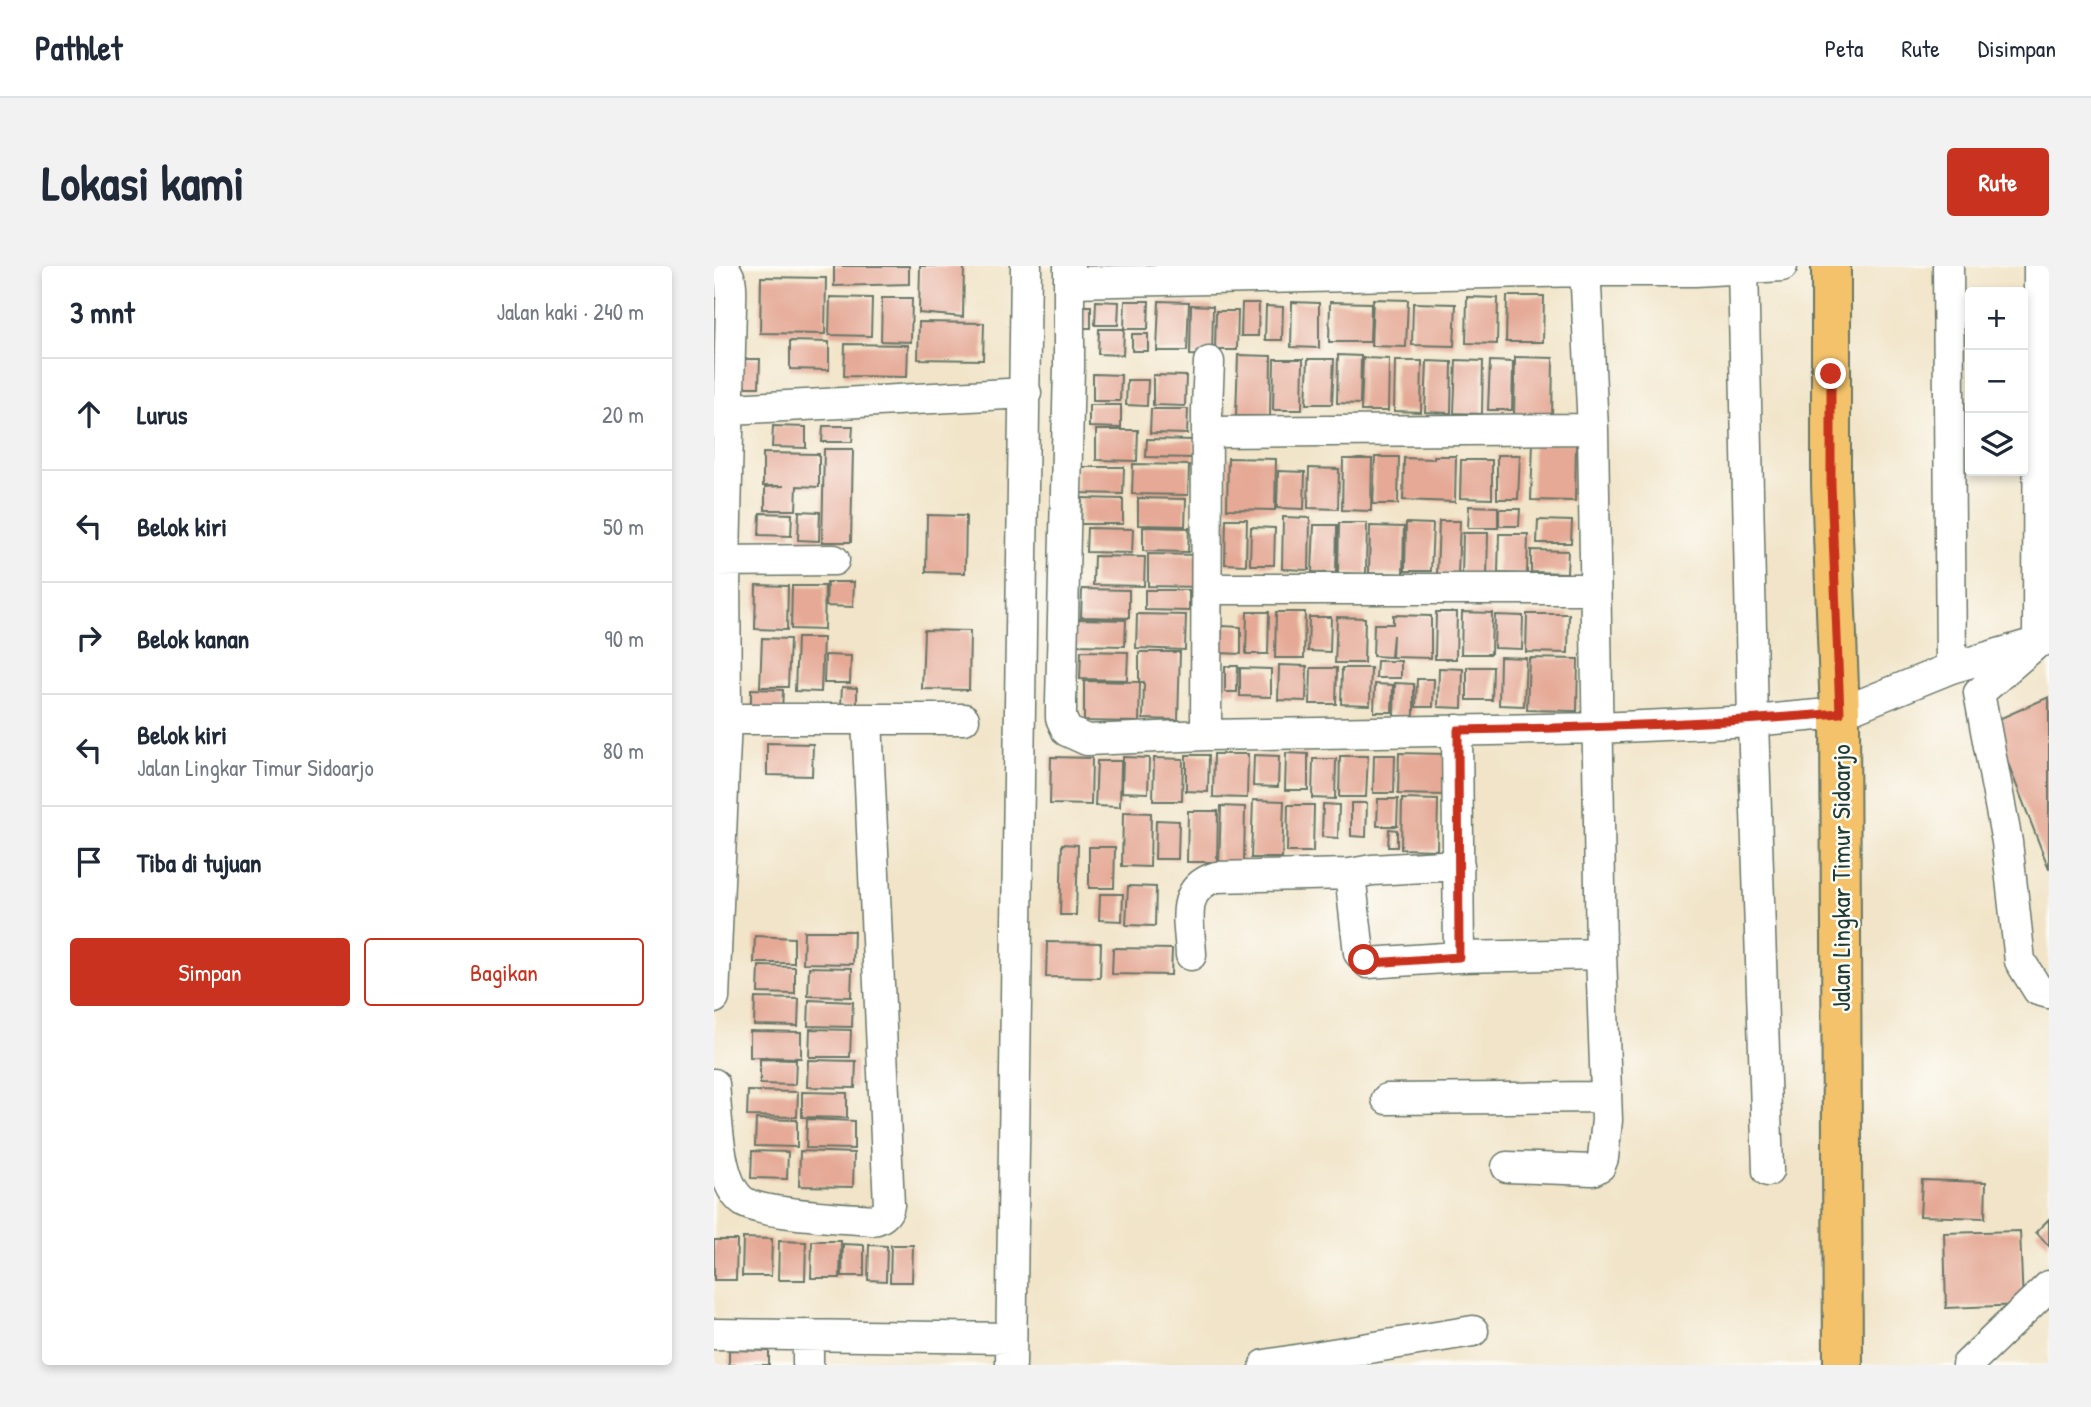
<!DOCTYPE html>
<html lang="id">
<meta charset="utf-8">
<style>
:root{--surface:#fff;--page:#f2f2f3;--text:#1f2937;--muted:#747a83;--line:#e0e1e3;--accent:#c8321e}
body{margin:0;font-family:"Patrick Hand",sans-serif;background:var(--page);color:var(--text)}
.controls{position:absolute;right:21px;top:21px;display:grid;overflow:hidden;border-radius:7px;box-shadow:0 4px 10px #0003}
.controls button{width:63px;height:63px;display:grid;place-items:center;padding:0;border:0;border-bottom:2px solid var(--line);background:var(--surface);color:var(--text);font:35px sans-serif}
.stop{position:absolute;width:21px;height:21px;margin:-16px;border:5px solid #c8321e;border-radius:50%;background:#fff}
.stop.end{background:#c8321e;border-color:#fff;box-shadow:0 2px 7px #0008}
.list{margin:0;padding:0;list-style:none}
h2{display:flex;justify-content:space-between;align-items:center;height:91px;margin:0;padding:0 28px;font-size:30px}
h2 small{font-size:23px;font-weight:400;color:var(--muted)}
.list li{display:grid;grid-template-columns:46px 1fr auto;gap:21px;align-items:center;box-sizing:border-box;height:112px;padding:0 28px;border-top:2px solid var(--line)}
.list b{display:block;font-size:26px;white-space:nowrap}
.list p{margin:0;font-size:23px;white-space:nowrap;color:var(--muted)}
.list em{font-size:23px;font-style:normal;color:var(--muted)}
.actions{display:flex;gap:14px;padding:21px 28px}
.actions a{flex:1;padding:16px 0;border:2px solid var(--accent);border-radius:7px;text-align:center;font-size:24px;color:var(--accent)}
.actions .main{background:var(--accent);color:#fff}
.icon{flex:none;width:38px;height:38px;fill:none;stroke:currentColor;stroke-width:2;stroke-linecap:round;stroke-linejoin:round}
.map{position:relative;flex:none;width:1335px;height:1099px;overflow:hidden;border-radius:7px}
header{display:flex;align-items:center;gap:42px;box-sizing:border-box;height:98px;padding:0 35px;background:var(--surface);border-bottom:2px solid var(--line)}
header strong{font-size:33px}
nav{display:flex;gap:38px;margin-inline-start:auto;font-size:24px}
.intro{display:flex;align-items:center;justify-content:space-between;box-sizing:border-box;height:168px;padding:0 42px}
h1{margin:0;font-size:49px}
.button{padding:18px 32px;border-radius:7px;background:var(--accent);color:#fff;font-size:24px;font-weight:700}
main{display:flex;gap:42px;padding:0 42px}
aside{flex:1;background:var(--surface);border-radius:7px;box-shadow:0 4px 10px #0003}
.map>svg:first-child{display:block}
.building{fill:#e5a995}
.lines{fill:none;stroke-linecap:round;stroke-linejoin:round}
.minor-casing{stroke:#687768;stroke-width:33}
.major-casing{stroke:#687768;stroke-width:42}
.minor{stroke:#fff;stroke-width:30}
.major{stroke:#f3c26a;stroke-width:38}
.route{stroke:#c8321e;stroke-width:9}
.labels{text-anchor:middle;stroke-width:5;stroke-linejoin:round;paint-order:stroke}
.street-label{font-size:26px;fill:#1f3d34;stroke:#fdfcf7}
</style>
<header>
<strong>Pathlet</strong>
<nav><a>Peta</a><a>Rute</a><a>Disimpan</a></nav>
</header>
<div class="intro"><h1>Lokasi kami</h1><a class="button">Rute</a></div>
<main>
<aside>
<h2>3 mnt<small>Jalan kaki · 240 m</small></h2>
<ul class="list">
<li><svg class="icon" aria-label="ahead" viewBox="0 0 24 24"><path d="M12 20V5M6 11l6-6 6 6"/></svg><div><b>Lurus</b></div><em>20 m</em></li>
<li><svg class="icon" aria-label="left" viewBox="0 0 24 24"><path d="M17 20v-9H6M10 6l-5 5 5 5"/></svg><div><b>Belok kiri</b></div><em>50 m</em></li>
<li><svg class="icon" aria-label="right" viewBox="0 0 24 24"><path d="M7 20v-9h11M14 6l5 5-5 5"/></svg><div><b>Belok kanan</b></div><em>90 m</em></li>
<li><svg class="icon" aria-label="left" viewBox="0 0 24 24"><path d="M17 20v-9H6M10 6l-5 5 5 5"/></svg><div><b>Belok kiri</b><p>Jalan Lingkar Timur Sidoarjo</p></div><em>80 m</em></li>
<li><svg class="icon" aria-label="arrive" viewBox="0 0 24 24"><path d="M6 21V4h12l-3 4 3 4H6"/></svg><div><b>Tiba di tujuan</b></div></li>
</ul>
<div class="actions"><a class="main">Simpan</a><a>Bagikan</a></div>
</aside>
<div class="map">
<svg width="1335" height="1099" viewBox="0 0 1335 1099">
<rect width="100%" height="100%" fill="#fdfcf7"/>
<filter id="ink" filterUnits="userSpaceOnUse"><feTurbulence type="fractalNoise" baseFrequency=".0143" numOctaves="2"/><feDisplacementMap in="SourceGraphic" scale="14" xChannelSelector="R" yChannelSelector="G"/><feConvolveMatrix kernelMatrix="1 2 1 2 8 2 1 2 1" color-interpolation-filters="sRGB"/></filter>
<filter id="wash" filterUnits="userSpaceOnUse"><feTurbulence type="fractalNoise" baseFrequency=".00686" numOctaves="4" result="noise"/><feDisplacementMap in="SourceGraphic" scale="28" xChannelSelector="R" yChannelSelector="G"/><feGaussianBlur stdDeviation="1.57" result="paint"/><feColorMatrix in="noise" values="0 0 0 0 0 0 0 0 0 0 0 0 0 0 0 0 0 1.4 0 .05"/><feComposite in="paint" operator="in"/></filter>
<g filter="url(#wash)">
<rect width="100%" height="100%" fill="#f1e4c8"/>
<g id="blocks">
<path class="building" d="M120 0H195V18L120 20Z
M206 0H250L249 51 205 47Z
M47 11 112 12 111 68 46 67Z
M793 30H830L829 76H792Z
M116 31 158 32 157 70 115 69Z
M753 31 784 32 783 78 752 77Z
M168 32H198L197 76 167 75Z
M659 33 694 34 692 81 657 80Z
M382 35 405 36 404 59H381Z
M411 35H435L434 63H410Z
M445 35 475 36 473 85H443Z
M578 36 605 37V82L577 81Z
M616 36 657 37 656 76H615Z
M528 37H545L544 70H527Z
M699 37 742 38 740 80 698 79Z
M477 39 499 40 498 90 476 89Z
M366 40H377V62H365Z
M552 40 569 41 568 74H551Z
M502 45H524L523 84H501Z
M205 56 270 57 269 94 204 93Z
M385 63H410L409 89 384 88Z
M418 68H434V85H418Z
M76 75 115 76V104L76 103Z
M131 78 194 79 193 111 130 110Z
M524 89 557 90 556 150H522Z
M624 89 647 90 646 138 623 137Z
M801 91 839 92 838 154 800 153Z
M649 92 675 93 674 145H647Z
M28 93H46L45 121H26Z
M560 93H589L588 144H559Z
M594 93H620L618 138H592Z
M742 94 769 95 768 148 740 147Z
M681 95H708L707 146 680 145Z
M713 95 738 96 737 147 711 146Z
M776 95 799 96 798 144H774Z
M379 108 407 109 406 135H379Z
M439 109 472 110 471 140 439 139Z
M413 114H434L433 140 412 139Z
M375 139H407V162L375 161Z
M437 143H474L473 168 436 167Z
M59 160 92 161V182L58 181Z
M109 160H139L138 176H108Z
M382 164H424L423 195 382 194Z
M433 173 481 174 480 192 432 191Z
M819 176 862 177 861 235 817 234Z
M110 183H139L137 276H108Z
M49 187 105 188V221L83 220 82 244H51V221L70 220H49Z
M783 189H806L804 233H783Z
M720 190H742L741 236 689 234 690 192 720 193Z
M661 191H685L684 238H659Z
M514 192 562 193 561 244 513 243Z
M629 193H658L657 245 628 244Z
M747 194H778V233L746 232Z
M419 198 475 199 474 229 418 228Z
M363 201H410L409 228 363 227Z
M595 202 625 203 624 243 594 242Z
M564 205 591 206 590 243 563 242Z
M368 232 409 233V258H367Z
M424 232 472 233 471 260 424 259Z
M755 240 784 241V262H754Z
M785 243H806L805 260H785Z
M85 245 106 246 105 275 84 274Z
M46 247 78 248 77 270 45 269Z
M213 249 252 250 251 307 212 306Z
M569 251 596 252 595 304 568 303Z
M512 253H533L532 299 511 298Z
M824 254 858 255 857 277H823Z
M725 255H746L744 309 723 308Z
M625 257H653L652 308 624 307Z
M692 257 719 258 717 305H691Z
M600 259H623L622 307 598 306Z
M656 260 690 261 689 308 655 307Z
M429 261 475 262 474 286 429 285Z
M537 261 561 262 560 299H536Z
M373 262 419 263 418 287 372 286Z
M749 267H774L773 312H748Z
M785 268H814L813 308 784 307Z
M817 284 854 285 853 307 817 306Z
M434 288 487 289 486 321 434 320Z
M380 290 431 291 430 320 379 319Z
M113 316H140L139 341 112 340Z
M42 319 74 320 73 364 41 363Z
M78 320H111L110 364 77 363Z
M368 323 415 324V352L367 351Z
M431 324H475V345L431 344Z
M533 346H555L554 388H532Z
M562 346H591L590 392H561Z
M722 346H743L742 393H721Z
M748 346 778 347 777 388H747Z
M423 348 472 349 471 384 422 382Z
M813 348H855L854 387 812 386Z
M679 349 717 350V392L678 391 679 369 677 391 659 390 660 358H679Z
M781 349 809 350 808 383 780 382Z
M595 351H617L616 386 594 385Z
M623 351 651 352 650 397H621Z
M361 353 412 354 411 380 360 379Z
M508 360 527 361V388L507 387Z
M210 364 256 365 255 424 208 423Z
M48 372 76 373 74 421H46Z
M83 372H109L107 426 81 425Z
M367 385 414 386 413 414 366 413Z
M425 386H466L464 454 429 453 430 416H425Z
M111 389 137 390 136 417H110Z
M786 391 812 392 810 440 785 439Z
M815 392 864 393 863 445 813 444Z
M663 395H687V412H662Z
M565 399 593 400 592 435 564 434Z
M511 400H524L523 426H511Z
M753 401H779L778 434H753Z
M526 402 557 403V431L526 430Z
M597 402H623L622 438H596Z
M628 402H657L656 439 627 438Z
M725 402 749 403 748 442 724 441Z
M703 413H720L719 441H702Z
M370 415 426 416 425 456 370 455Z
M681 417 700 418V450H680Z
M661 418 679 419 678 446H660Z
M128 421 143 422V440L127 439Z
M37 423 69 424 68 444H37Z
M1335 431V603L1278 456Z
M53 477 99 478 98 510 53 509Z
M572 487 594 488V524H571Z
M685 487 731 488 730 529 684 528Z
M500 488H534L533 532 499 531Z
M472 489H495L494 526 472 525Z
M540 489 565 490 564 521 539 520Z
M660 489H681L680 527H659Z
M626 490H654L652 531H625Z
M337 491 378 492 377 539 336 538Z
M409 491 435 492 434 527 408 526Z
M440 492 469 493 468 535H439Z
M599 493H622L621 533 598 532Z
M383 495H407L406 541 381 540Z
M664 533H684L683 560H663Z
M688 533 724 534 723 584 687 583Z
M539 534 570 535 568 592H537Z
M637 537H653L652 571 637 570Z
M609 538 625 539 624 572 608 571Z
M574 539H600L599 586H573Z
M507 540 531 541 530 598H505Z
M474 545H504L503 596H473Z
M409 546 437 547 436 601 408 600Z
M442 554 465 555 464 593H441Z
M675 563 683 564V581H674Z
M348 578 364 579 362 649H346Z
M375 581H401L400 622H375Z
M414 620 442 621 441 660 412 659Z
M386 628H409L408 655 385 654Z
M90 665H140L139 698 89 697Z
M41 670 80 672V697H40Z
M333 676 387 677 386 712 332 711Z
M399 682 458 683 457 709 398 708Z
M45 700 81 701V728L44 727Z
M95 701 138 702 137 731 94 730Z
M41 732 85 733 84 760 40 759Z
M95 734 139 736 138 761 94 760Z
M96 763 137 764 136 791H95Z
M36 765 87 766V792L36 791Z
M46 793 82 794 81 819 46 818Z
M94 794 142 795 141 822 93 821Z
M34 825 84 826 83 851 33 850Z
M88 826 133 827V852L88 851Z
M42 853 83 854V881L41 880Z
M93 853 140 855V883L92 882Z
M38 885 74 886 73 913 37 912Z
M86 885 140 887 139 921 85 920Z
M1208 914 1272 916 1271 952 1206 950Z
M1335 953V980L1322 966Z
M1306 965 1309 1039 1232 1042 1230 967Z
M29 972 58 973 57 1010H28Z
M0 974H23L22 1014H0Z
M65 975 92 976 91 1014H64Z
M98 975H127L126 1012H97Z
M129 978 150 979V1010H128Z
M155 979 173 980 172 1015 154 1014Z
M177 979H199L198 1016H176Z
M15 1084 55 1085V1099H15Z"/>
</g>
</g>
<g filter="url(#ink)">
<use href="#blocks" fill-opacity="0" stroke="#687768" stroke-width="2"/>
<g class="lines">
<defs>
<path id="minor" d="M355 0V100L347 436V452L353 465 373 474 492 469 884 462 1039 455 1126 447 1237 402 1335 373
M1029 0 1039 455 1054 905
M1234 0 1237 402
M1325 0 1324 376 1265 427 1293 576 1306 695 1324 724 1335 727
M357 16 871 5H981L1068 0
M0 144 312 127
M494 166 879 163
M0 295 120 294
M493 323H881
M0 453H250
M743 464 745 691
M492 469 493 142 495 96
M636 608 645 687 654 697 745 691 887 688
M477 689C476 658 464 623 502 611L636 608 658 604 745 599
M0 732 12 453 11 295 17 39C17 25 20 8 6 0
M0 818C3 848 3 918 30 936 48 948 132 952 158 954 166 953 174 948 175 939L153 453
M673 833 891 831
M793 901 879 904 886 900 889 892 893 854 887 688 879 163 871 0
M0 1068 297 1072
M94 1099V1069
M297 1099 312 0
M551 1099 759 1065
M1253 1099 1335 1020"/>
<path id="major" d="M1117 0V218L1126 447 1129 1099"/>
</defs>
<use href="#minor" class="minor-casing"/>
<use href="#major" class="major-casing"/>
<use href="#minor" class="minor"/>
<use href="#major" class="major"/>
</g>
</g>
<g class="lines" filter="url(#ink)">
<path class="route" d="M650 694 658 697 745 691 744 464C872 462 999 458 1126 447L1117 218V108"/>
</g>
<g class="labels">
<g class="street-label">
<text transform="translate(1127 612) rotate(-90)" y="9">Jalan Lingkar Timur Sidoarjo</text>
</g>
</g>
</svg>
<div class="controls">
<button>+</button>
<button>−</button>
<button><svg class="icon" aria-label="layers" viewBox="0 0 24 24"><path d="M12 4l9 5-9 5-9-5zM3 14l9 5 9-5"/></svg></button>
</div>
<div class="stop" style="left:650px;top:694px"></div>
<div class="stop end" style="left:1117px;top:108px"></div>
</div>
</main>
